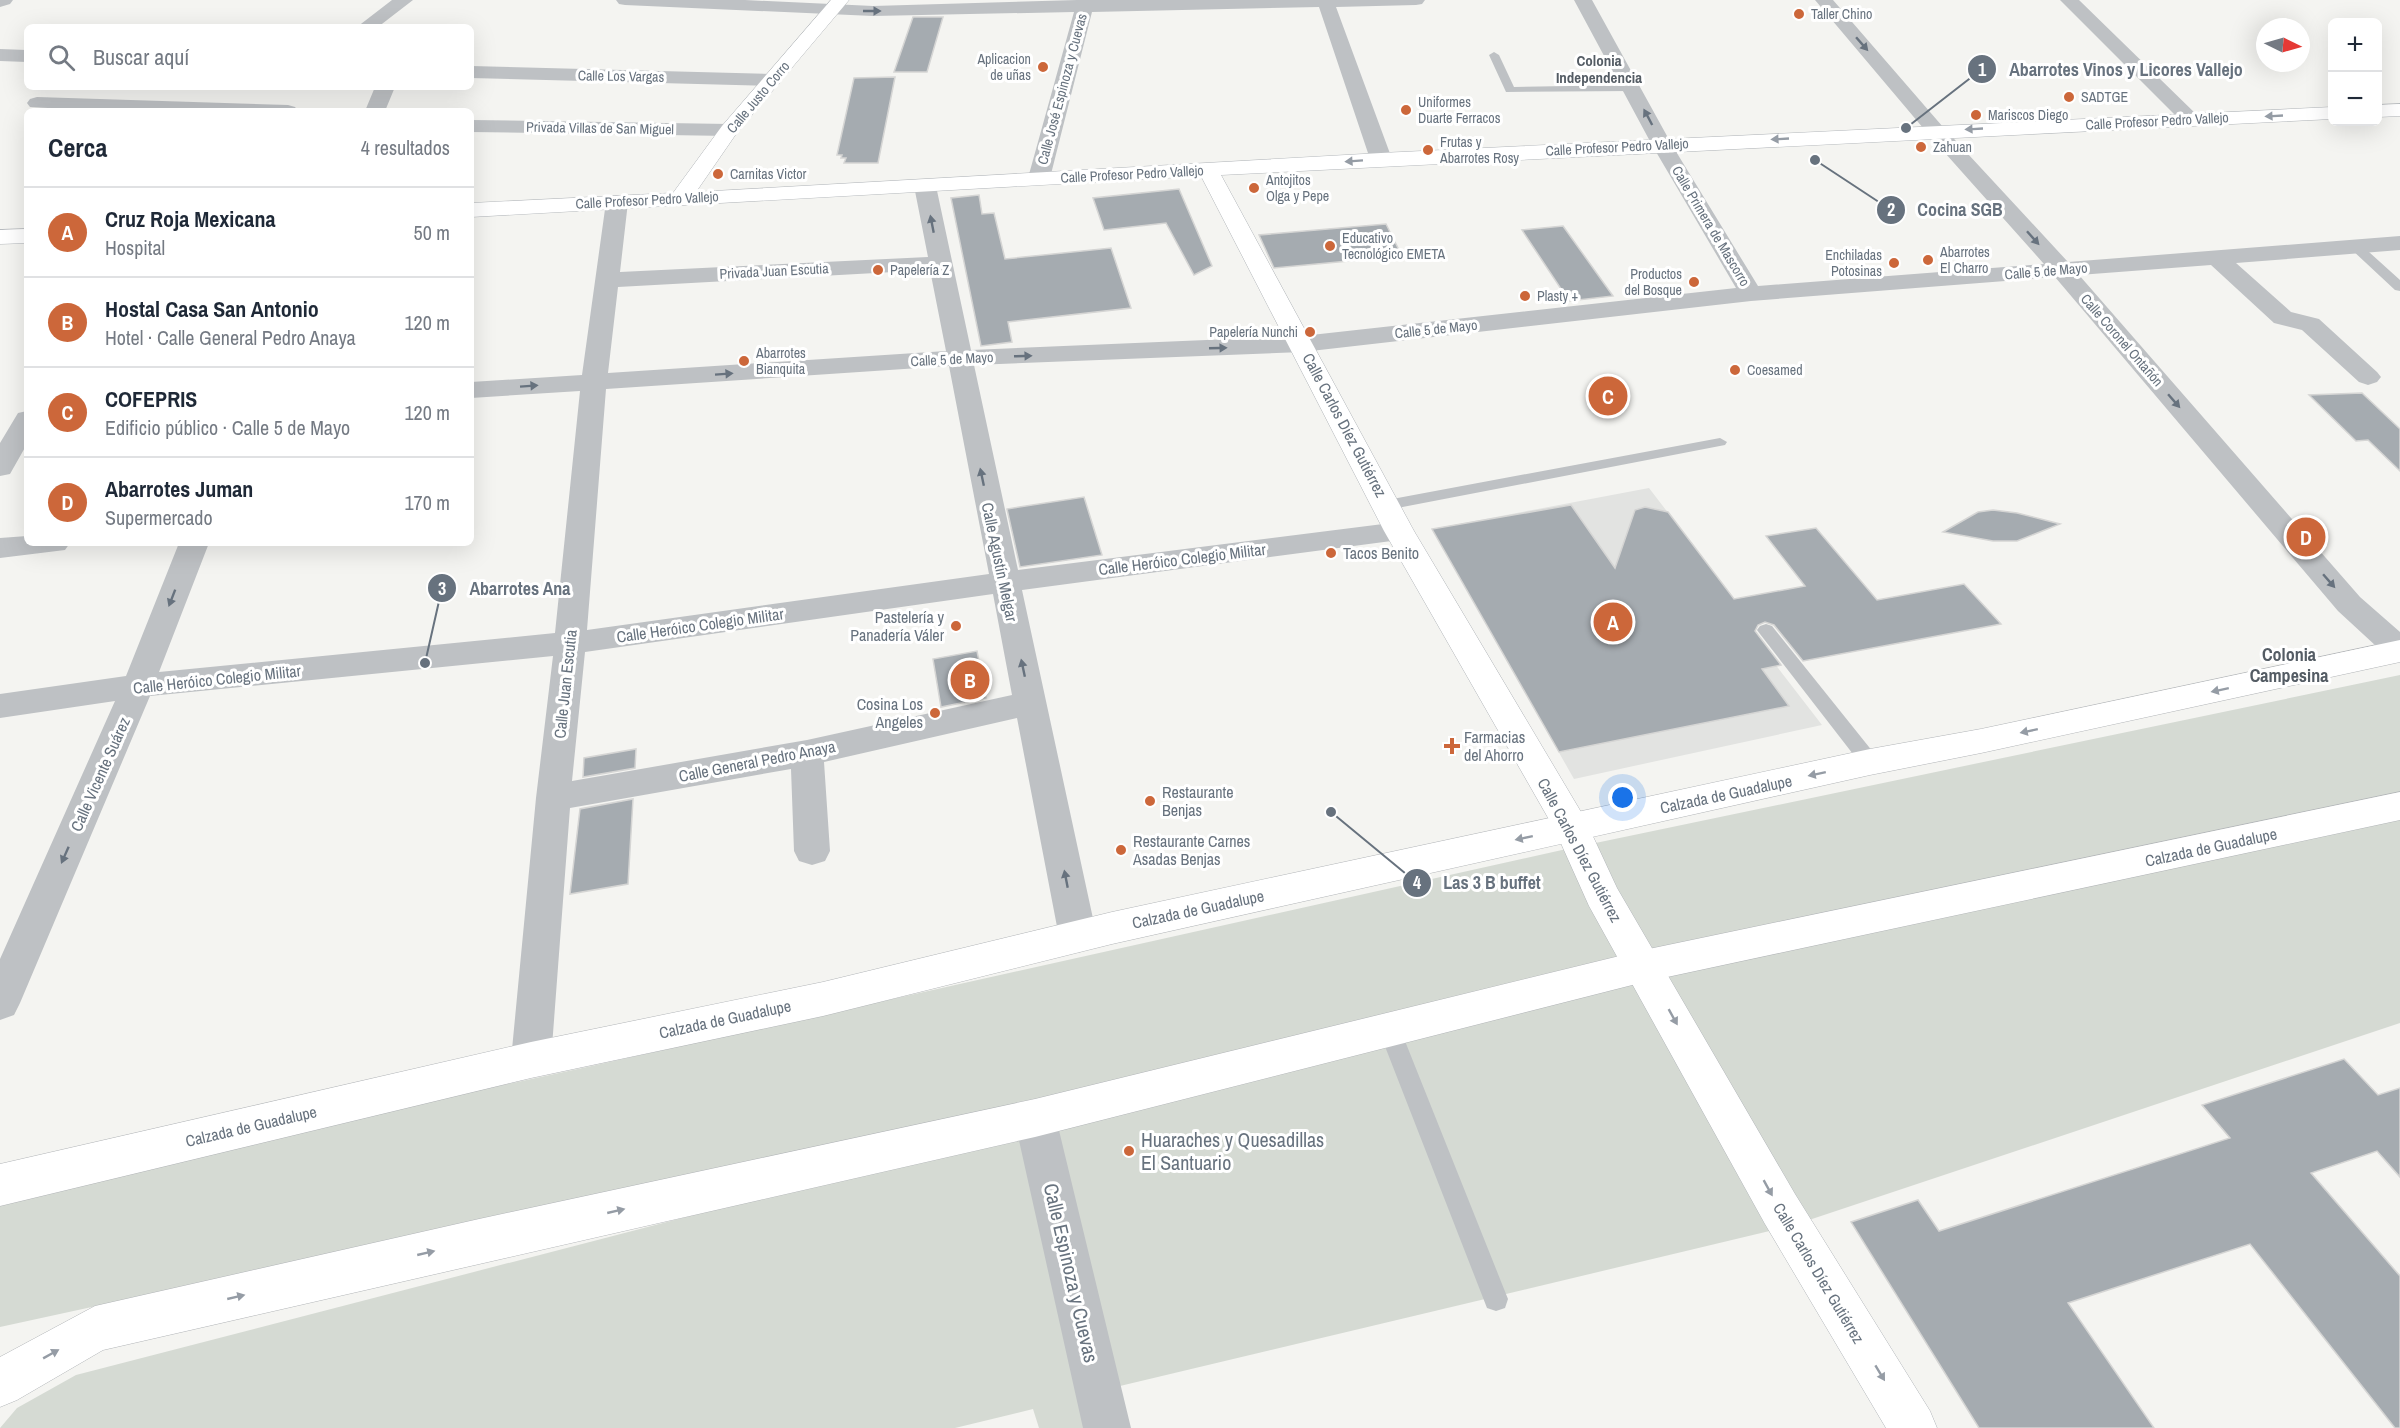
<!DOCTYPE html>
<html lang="es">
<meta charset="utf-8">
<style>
:root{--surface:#fff;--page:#f2f2f3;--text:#1f2937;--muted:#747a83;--line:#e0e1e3;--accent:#cc673a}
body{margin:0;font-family:"Archivo Narrow",sans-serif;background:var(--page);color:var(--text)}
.controls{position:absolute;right:18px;top:18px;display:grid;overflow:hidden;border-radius:9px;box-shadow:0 6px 24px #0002}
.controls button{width:54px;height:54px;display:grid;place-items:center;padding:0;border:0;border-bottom:2px solid var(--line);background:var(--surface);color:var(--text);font:30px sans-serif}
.compass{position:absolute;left:2256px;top:18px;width:54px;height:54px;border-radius:50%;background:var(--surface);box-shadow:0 6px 24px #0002;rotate:95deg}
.you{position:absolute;left:1623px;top:798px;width:21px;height:21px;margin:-15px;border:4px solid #fff;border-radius:50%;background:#1a73e8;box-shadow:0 0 0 9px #1a73e833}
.badge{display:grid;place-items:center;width:39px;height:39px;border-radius:50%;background:var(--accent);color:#fff;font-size:20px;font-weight:700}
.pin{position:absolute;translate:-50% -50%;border:3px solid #fff;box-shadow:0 2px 6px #0006}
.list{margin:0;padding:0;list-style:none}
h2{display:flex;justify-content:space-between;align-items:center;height:78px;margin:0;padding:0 24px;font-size:26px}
h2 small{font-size:20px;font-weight:400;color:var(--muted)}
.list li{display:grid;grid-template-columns:39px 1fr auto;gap:18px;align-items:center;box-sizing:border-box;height:90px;padding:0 24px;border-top:2px solid var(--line)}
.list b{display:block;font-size:22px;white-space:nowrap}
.list p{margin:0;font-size:20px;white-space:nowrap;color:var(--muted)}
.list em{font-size:20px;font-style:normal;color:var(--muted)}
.icon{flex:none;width:33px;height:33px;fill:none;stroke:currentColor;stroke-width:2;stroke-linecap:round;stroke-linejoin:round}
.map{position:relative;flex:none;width:2400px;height:1428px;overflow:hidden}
.search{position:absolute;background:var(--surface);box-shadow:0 6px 24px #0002;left:24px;top:24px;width:450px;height:66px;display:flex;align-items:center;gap:15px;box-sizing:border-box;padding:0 21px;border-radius:9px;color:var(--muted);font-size:22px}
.panel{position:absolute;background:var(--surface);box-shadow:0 6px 24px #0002;left:24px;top:108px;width:450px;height:438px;border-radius:9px}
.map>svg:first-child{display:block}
.built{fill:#e2e3e1}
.green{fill:#d5dad3}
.building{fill:#a5abb0;stroke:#d5d5d4;stroke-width:1.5}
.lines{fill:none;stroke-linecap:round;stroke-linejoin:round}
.secondary-casing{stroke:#b1b5b9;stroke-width:1}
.primary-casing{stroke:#b2b5b8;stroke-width:1}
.lane{fill:#bec1c4;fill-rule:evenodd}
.street{fill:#bec1c4;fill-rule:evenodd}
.secondary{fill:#fff;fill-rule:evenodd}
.primary{fill:#fff;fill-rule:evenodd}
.oneway{fill:#67727e}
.oneway2{fill:#959ca5}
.poi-dot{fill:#cc673a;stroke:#fff;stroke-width:2}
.labels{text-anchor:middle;stroke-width:6;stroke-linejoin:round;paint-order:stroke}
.far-poi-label{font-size:14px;fill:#67727e;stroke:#fff;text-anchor:start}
.far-street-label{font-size:14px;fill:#67727e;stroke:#fff}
.far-neighbourhood-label{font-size:15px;font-weight:bold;fill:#545c64;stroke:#fff}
.street-label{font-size:16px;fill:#67727e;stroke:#fff}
.poi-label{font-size:16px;fill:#67727e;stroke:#fff;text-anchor:start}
.neighbourhood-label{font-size:18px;font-weight:bold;fill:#545c64;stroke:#fff}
.near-poi-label{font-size:20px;fill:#67727e;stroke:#fff;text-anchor:start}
.near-street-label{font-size:20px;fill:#67727e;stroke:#fff}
.leader{fill:none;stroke:#67727e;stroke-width:2}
.callout-dot{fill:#67727e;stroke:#fff;stroke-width:2}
.mark-label{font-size:18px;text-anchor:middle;font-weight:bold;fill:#fff}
.callout-label{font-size:18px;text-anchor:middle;font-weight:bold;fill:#67727e;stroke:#fff;stroke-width:6;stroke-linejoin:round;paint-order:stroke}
</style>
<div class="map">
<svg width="2400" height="1428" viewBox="0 0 2400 1428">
<rect width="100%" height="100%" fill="#f4f4f1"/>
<path class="built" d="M1649 488 1739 605 1731 607 1822 725 1574 779 1432 529Z"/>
<path class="green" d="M2400 675V795L1156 1075 0 1327V1193L587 1067 1562 850Z
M2400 806V1023L1791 1226 1099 1391 1035 1118Z
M1026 1129 1088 1428H1039L1033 1409 955 1428H0L17 1408 76 1375Z"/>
<path class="building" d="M913 17H943L927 72H894Z
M895 77 878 163H844L846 158H841L842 155H837L854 78Z
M1179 189 1212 266 1194 275 1166 223 1104 230 1093 198Z
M979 195 982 214 994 213 1005 259 1111 248 1131 308 1008 322 1012 342 981 346 951 198Z
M1386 224 1402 256 1274 268 1259 235Z
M1563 226 1613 296 1569 301 1522 230Z
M2362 393 2400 429V471L2368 440 2356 441 2309 395Z
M1084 497 1102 555 1020 567 1007 509Z
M1571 505 1615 568 1635 510 1645 507 1668 512 1734 599 1805 586 1766 536 1816 528 1877 600 1964 584 2001 624 1803 661 1774 625 1765 622 1758 625 1755 631 1781 665 1762 669 1789 706 1559 752 1432 529Z
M1993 510 2017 513 2060 524 2017 541H1993L1943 532 1978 512Z
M977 651 986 698 941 707 933 659Z
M636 749 635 768 583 777 584 758Z
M633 799 628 884 570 894 580 809Z
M2344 1059 2378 1095 2400 1088V1177L2377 1151 2311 1173 2400 1276V1428H2395L2250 1244 2068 1303 2154 1428H1979L1851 1222 1918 1200 1939 1231 2230 1138 2202 1105Z"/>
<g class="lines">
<defs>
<path id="secondary" d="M831 0H849L736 134 696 192 1381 153 2332 107V119L1221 175 1414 531 1584 817 1617 888 1795 1194 1930 1411 1937 1428H1886L1765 1224 1589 906 1555 830 1384 531 1201 176 471 217V203L673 193 722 126Z
M2400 104V116L2378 117V105Z
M27 229V243L0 244V230Z"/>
<path id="primary" d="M2400 640V662L1981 753 1870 775 1112 944 823 1016 531 1078 0 1206V1164L531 1042 823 982 1112 912 1870 749 1981 729Z
M2400 792V820L1644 982 1035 1137 103 1350 17 1400 0 1407V1357L95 1306 479 1219 1035 1099 1644 950Z"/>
</defs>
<use href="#secondary" class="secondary-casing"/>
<use href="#primary" class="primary-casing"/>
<path class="lane" d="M1494 52 1499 55 1514 87 1632 85 1637 88 1632 91 1506 92 1489 55Z
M2355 242 2359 243 2400 280V291L2395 290 2351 249 2349 246 2351 243Z
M1720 438 1727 442 1725 445 1387 510 1379 505 1387 500Z
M1766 624 1772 626 1877 757 1879 762 1877 767 1870 769 1863 767 1760 634 1757 630 1760 626Z
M1390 1021 1398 1024 1401 1031 1508 1299 1505 1308 1496 1311 1487 1308 1379 1031 1382 1024Z"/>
<path class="street" d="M0 0H13L10 4 0 7Z
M392 0H413L378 27H357Z
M616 0H745L873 6 1077 0H1425L1422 4 1416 5 1336 7 1392 159 1388 163 1381 165 1374 163 1370 159 1319 7 1092 12 1050 178 1047 183 1039 184 1031 183 1028 178 1074 12 873 16 625 5 619 4Z
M1574 0H1592L1672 145 1758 286 2044 264 1929 135 1815 0H1833L1943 127 2068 262 2400 236V250L2236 263 2291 312 2319 319 2377 372 2381 377 2377 382 2368 385 2359 382 2302 330 2274 323 2211 265 2079 275 2360 597 2400 632V661L2389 658 2338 611 2055 277 1751 301 1302 352 974 365 1018 570 1399 522 1409 524 1414 531 1409 538 1399 540 1022 590 1097 937 1091 948 1078 953 1065 948 1059 937 1017 718 824 762 830 851 825 861 812 865 799 861 794 851 791 769 570 808 551 1060 545 1073 531 1078 517 1073 511 1060 536 798 553 656 150 696 20 1003 14 1015 0 1020V959L115 701 0 718V694L126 676 179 543H209L159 672 555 633 580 391 471 398V382L582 375 606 202 609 197 617 195 625 197 628 202 620 272 928 257 914 186 917 181 925 180 933 181 936 186 971 350 1302 336 1736 288 1652 145ZM930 270 946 351 608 373 618 287ZM949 366 989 574 587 630 606 389ZM993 594 1012 695 807 740 572 781 585 652Z
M2060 0H2079L2197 115 2200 119 2197 123H2183Z
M0 49 27 50V62L0 61Z
M471 66 772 74 779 76 782 80 779 84 772 86 471 78Z
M375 87H395L385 111H365Z
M37 97 288 105 295 107 298 111H101L30 107 27 103 30 99Z
M471 120 729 124 736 126 739 130 736 134 729 136 471 132Z
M27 411V444L10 474 0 476V443L18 413Z
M27 536V543H70L65 550 0 558V538Z
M1035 1099 1050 1104 1056 1118 1131 1428H1083L1014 1118 1020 1104Z"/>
<use href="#secondary" class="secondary"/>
<use href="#primary" class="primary"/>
</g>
<defs><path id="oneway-solid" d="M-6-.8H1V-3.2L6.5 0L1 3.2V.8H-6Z" transform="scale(1.5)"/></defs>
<g class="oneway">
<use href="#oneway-solid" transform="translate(872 11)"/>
<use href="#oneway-solid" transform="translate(1862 44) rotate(49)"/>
<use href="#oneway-solid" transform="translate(1648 117) rotate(-118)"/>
<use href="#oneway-solid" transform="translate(932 224) rotate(-101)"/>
<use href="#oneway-solid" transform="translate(2033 238) rotate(48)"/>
<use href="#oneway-solid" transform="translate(1218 348) rotate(-2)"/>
<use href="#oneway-solid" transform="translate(1023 356) rotate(-2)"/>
<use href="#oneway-solid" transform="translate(724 374) rotate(-4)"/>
<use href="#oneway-solid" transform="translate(529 386) rotate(-4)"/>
<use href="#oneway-solid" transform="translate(2174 401) rotate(49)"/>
<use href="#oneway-solid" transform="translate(982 477) rotate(-102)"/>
<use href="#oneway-solid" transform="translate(2329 581) rotate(49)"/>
<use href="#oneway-solid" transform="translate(172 598) rotate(111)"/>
<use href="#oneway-solid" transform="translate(1023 668) rotate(-102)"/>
<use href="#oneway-solid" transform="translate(65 855) rotate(114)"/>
<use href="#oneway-solid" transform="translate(1066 879) rotate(-101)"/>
</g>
<g class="oneway2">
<use href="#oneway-solid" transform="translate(2274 116) rotate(177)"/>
<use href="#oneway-solid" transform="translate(1974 129) rotate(177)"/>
<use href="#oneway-solid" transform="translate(1780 139) rotate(177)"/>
<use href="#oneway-solid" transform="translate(1354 161) rotate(176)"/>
<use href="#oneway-solid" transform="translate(2220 690) rotate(168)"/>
<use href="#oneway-solid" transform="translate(2029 731) rotate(168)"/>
<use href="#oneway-solid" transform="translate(1817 774) rotate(168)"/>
<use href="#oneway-solid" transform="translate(1524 838) rotate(168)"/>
<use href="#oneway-solid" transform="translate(1673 1017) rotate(61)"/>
<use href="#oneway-solid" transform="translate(1768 1188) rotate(61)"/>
<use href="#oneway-solid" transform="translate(616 1211) rotate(-13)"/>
<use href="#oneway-solid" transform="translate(426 1253) rotate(-13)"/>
<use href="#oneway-solid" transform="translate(236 1297) rotate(-13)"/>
<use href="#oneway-solid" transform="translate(51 1354) rotate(-29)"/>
<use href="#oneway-solid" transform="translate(1880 1373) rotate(59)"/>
</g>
<g class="poi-dot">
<circle cx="1799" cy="14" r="6"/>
<circle cx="1043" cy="67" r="6"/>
<circle cx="2069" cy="97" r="6"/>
<circle cx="1406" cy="110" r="6"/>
<circle cx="1976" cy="115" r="6"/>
<circle cx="1921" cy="147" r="6"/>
<circle cx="1428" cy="150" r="6"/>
<circle cx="718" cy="174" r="6"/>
<circle cx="1254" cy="188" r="6"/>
<circle cx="1330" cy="246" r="6"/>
<circle cx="1928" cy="260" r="6"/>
<circle cx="1894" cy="263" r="6"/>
<circle cx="878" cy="270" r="6"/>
<circle cx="1694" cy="282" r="6"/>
<circle cx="1525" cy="296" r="6"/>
<circle cx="1310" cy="332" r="6"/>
<circle cx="744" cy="361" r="6"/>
<circle cx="1735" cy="370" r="6"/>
<circle cx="1331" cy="553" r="6"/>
<circle cx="956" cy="626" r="6"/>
<circle cx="935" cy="713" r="6"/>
<path d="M1449 737h6v6h6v6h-6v6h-6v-6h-6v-6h6z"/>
<circle cx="1150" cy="801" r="6"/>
<circle cx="1121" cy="850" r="6"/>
<circle cx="1129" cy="1151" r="6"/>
</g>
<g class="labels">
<g class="far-poi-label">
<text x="1811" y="19">Taller Chino</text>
<text x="1031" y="64" text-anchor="end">Aplicacion<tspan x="1031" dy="16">de uñas</tspan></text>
<text x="2081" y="102">SADTGE</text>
<text x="1418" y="107">Uniformes<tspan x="1418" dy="16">Duarte Ferracos</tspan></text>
<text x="1988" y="120">Mariscos Diego</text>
<text x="1440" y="147">Frutas y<tspan x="1440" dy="16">Abarrotes Rosy</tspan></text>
<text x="1933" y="152">Zahuan</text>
<text x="730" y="179">Carnitas Victor</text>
<text x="1266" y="185">Antojitos<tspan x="1266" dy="16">Olga y Pepe</tspan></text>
<text x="1342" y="243">Educativo<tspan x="1342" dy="16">Tecnológico EMETA</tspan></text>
<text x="1940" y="257">Abarrotes<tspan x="1940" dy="16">El Charro</tspan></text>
<text x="1882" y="260" text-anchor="end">Enchiladas<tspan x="1882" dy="16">Potosinas</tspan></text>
<text x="890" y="275">Papelería Z</text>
<text x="1682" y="279" text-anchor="end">Productos<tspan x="1682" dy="16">del Bosque</tspan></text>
<text x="1537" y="301">Plasty +</text>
<text x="1298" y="337" text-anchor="end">Papelería Nunchi</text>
<text x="756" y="358">Abarrotes<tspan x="756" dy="16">Bianquita</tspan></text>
<text x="1747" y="375">Coesamed</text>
</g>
<g class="far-street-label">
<text transform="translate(621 76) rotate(1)" y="5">Calle Los Vargas</text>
<text transform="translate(1062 89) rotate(-75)" y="5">Calle José Espinoza y Cuevas</text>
<text transform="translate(758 97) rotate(-50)" y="5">Calle Justo Corro</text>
<text transform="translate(2157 121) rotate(-3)" y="5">Calle Profesor Pedro Vallejo</text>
<text transform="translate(600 128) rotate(1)" y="5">Privada Villas de San Miguel</text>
<text transform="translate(1617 147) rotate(-3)" y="5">Calle Profesor Pedro Vallejo</text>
<text transform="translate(1132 174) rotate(-3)" y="5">Calle Profesor Pedro Vallejo</text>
<text transform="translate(647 200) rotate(-3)" y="5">Calle Profesor Pedro Vallejo</text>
<text transform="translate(1711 226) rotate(59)" y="5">Calle Primera de Mascorro</text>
<text transform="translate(774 271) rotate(-3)" y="5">Privada Juan Escutia</text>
<text transform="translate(2046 271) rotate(-5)" y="5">Calle 5 de Mayo</text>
<text transform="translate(1436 329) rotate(-6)" y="5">Calle 5 de Mayo</text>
<text transform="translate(2122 340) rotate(49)" y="5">Calle Coronel Ontañón</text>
<text transform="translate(952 359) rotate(-3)" y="5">Calle 5 de Mayo</text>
</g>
<g class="far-neighbourhood-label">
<text x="1599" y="66">Colonia<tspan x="1599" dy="17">Independencia</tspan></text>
</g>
<g class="street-label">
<text transform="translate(1345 425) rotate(62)" y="6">Calle Carlos Díez Gutiérrez</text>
<text transform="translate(1182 559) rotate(-7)" y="6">Calle Heróico Colegio Militar</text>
<text transform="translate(1000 562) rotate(78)" y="6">Calle Agustín Melgar</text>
<text transform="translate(700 625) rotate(-8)" y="6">Calle Heróico Colegio Militar</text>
<text transform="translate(217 679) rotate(-6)" y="6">Calle Heróico Colegio Militar</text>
<text transform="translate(565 684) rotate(-84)" y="6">Calle Juan Escutia</text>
<text transform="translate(757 761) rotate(-11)" y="6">Calle General Pedro Anaya</text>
<text transform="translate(100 774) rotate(-66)" y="6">Calle Vicente Suárez</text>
<text transform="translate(1726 794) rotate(-12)" y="6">Calzada de Guadalupe</text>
<text transform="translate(2211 847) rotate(-12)" y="6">Calzada de Guadalupe</text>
<text transform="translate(1580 850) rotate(62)" y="6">Calle Carlos Díez Gutiérrez</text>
<text transform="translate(1198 909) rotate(-12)" y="6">Calzada de Guadalupe</text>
<text transform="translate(725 1019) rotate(-12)" y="6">Calzada de Guadalupe</text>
<text transform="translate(251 1126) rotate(-13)" y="6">Calzada de Guadalupe</text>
<text transform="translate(1819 1273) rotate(59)" y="6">Calle Carlos Díez Gutiérrez</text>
</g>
<g class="poi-label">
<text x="1343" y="559">Tacos Benito</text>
<text x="944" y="623" text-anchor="end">Pastelería y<tspan x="944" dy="18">Panadería Váler</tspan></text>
<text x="923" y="710" text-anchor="end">Cosina Los<tspan x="923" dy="18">Angeles</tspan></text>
<text x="1464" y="743">Farmacias<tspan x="1464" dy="18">del Ahorro</tspan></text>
<text x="1162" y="798">Restaurante<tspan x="1162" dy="18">Benjas</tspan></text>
<text x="1133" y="847">Restaurante Carnes<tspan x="1133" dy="18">Asadas Benjas</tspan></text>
</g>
<g class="neighbourhood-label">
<text x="2289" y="661">Colonia<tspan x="2289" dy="21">Campesina</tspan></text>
</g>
<g class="near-poi-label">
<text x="1141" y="1147">Huaraches y Quesadillas<tspan x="1141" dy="23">El Santuario</tspan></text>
</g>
<g class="near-street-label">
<text transform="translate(1071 1273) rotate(77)" y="7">Calle Espinoza y Cuevas</text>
</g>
</g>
<path class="leader" d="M1906 128L1982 69M1815 160L1891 210M425 663L442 588M1331 812L1417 883"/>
<g class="callout-dot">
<circle cx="1906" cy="128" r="6"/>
<circle cx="1815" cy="160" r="6"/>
<circle cx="425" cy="663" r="6"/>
<circle cx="1331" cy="812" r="6"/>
<circle cx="1982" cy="69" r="15"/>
<circle cx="1891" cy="210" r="15"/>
<circle cx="442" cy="588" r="15"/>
<circle cx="1417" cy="883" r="15"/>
</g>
<g class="mark-label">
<text x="1982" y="76">1</text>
<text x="1891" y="216">2</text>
<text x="442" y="595">3</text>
<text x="1417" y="889">4</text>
</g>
<g class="callout-label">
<text x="2126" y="76">Abarrotes Vinos y Licores Vallejo</text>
<text x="1960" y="216">Cocina SGB</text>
<text x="520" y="595">Abarrotes Ana</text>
<text x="1492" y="889">Las 3 B buffet</text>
</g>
</svg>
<div class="controls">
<button>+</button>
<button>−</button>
</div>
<svg class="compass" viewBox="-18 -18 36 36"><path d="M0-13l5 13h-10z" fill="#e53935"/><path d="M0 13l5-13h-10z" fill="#747a83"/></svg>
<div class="you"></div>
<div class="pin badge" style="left:1613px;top:622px">A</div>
<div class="pin badge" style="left:970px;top:680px">B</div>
<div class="pin badge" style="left:1608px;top:396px">C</div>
<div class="pin badge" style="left:2306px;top:537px">D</div>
<div class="search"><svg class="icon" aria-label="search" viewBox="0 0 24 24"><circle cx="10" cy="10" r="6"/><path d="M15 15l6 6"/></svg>Buscar aquí</div>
<section class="panel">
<h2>Cerca<small>4 resultados</small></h2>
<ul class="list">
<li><span class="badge">A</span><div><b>Cruz Roja Mexicana</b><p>Hospital</p></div><em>50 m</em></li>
<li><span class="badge">B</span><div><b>Hostal Casa San Antonio</b><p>Hotel · Calle General Pedro Anaya</p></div><em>120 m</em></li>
<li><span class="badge">C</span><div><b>COFEPRIS</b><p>Edificio público · Calle 5 de Mayo</p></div><em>120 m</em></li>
<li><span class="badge">D</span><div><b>Abarrotes Juman</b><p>Supermercado</p></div><em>170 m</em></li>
</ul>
</section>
</div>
